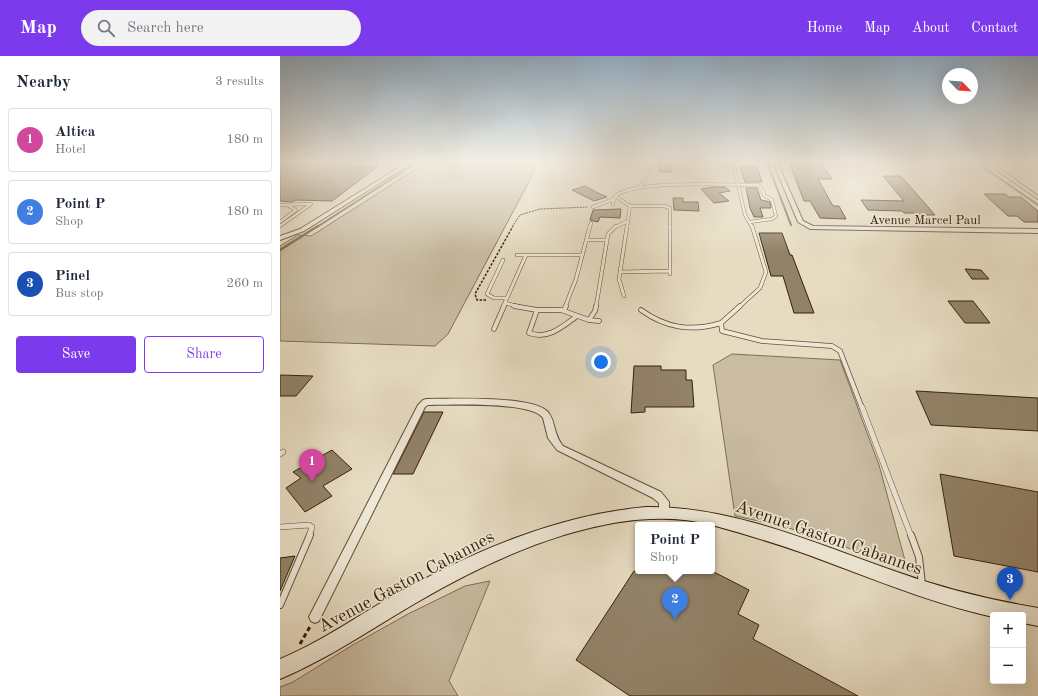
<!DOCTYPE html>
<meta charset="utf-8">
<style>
:root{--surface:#fff;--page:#f2f2f3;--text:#1f2937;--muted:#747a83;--line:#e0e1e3;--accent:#7c3aed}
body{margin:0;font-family:"Old Standard TT",serif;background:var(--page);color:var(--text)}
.controls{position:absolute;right:12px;bottom:12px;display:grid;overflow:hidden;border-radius:4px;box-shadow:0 4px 16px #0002}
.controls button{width:36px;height:36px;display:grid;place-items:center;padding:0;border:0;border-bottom:1px solid var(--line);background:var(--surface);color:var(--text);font:20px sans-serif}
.compass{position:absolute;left:662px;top:12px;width:36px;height:36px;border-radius:50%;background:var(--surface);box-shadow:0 4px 16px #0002;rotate:115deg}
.you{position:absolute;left:321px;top:306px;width:14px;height:14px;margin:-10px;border:3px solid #fff;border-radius:50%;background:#1a73e8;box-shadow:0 0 0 6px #1a73e833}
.badge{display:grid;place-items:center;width:26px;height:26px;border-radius:50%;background:var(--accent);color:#fff;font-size:13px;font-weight:700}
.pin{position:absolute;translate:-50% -33px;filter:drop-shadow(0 1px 2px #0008)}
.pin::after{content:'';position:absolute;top:21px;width:14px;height:12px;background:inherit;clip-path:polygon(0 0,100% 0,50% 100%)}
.popup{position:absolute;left:355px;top:466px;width:80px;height:52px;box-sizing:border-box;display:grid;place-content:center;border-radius:4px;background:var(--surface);filter:drop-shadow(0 1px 3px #0005);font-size:13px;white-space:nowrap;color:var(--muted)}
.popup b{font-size:15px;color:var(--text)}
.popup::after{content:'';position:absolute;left:50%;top:100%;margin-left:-8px;border:8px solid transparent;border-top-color:var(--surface)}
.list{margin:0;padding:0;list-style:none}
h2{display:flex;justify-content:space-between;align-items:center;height:52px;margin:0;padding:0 16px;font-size:17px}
h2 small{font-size:13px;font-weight:400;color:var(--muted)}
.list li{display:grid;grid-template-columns:26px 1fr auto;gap:12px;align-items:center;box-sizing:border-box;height:64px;margin:0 8px 8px;padding:0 8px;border:1px solid var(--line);border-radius:4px}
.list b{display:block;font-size:15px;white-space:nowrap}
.list p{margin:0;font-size:13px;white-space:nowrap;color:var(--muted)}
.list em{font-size:13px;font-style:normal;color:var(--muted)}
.actions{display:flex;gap:8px;padding:12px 16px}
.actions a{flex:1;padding:9px 0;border:1px solid var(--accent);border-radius:4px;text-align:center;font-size:14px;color:var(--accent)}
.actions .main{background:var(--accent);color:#fff}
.icon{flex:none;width:22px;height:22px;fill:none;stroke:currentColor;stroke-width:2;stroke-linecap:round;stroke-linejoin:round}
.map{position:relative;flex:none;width:758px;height:640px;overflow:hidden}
header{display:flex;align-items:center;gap:24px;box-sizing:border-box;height:56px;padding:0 20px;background:var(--accent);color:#fff}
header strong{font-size:19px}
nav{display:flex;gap:22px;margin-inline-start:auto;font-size:14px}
.search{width:280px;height:36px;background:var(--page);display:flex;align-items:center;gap:10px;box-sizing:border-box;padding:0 14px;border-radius:22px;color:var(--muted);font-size:15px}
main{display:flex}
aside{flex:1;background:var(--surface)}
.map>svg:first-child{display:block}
.green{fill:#c9bca2;stroke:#7f6e54}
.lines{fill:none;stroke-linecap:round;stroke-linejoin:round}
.stream-far1{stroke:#7b6b51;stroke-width:2}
.stream{stroke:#7b6b51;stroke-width:2.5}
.building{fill:#928268;stroke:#352107}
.service-far4-casing{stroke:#625036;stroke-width:3.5}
.service-far3-casing{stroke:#625036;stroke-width:4}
.service-far2-casing{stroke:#625036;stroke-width:5.5}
.service-far1-casing{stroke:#625036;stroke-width:6}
.service-casing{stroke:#625036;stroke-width:8}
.minor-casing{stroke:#625036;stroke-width:2}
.secondary-casing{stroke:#352107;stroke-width:2}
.path-far2{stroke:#352107;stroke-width:1;stroke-dasharray:2 1;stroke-linecap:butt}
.path-far1{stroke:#352107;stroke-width:1.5;stroke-dasharray:2.5 1.5;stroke-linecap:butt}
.path{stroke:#352107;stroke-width:3;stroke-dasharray:4.5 3;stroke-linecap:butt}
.service-far4{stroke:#efe8d7;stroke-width:2.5}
.service-far3{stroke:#efe8d7;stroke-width:3}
.service-far2{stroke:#efe8d7;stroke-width:4}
.service-far1{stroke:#efe8d7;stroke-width:5}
.service{stroke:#efe8d7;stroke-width:6}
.minor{fill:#efe8d7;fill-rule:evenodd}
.secondary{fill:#efe8d7;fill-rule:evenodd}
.labels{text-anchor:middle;stroke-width:3.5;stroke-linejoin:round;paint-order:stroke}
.far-street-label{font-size:13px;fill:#352107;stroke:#efe8d7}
.near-street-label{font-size:18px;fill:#352107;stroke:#efe8d7}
</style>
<header>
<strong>Map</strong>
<div class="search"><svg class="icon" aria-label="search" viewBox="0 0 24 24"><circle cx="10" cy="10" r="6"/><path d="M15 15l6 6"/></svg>Search here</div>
<nav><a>Home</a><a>Map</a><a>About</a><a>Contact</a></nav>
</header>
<main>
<aside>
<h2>Nearby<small>3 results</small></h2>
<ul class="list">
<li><span class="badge" style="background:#d1479c">1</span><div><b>Altica</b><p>Hotel</p></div><em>180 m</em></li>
<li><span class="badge" style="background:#3f7fe0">2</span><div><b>Point P</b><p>Shop</p></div><em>180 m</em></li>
<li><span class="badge" style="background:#1a4fb4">3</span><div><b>Pinel</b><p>Bus stop</p></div><em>260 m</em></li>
</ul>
<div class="actions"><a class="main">Save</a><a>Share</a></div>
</aside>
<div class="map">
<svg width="758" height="640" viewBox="0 0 758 640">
<rect width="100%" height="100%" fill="#e7dcc2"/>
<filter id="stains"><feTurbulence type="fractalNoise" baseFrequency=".005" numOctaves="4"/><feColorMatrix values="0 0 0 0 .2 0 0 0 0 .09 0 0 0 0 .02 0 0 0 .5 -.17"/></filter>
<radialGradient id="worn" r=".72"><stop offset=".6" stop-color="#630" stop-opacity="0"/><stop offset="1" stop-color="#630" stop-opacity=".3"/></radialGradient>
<path class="green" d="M147 106H257L251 122 168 278 155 290 0 285V190L18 179 31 180Z
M452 298 560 304 599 409 626 508 618 509 503 470 455 460 433 309Z
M210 525 169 625 178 640H0V631L13 626 71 590 128 558 185 530Z"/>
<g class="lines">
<path class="stream-far1" d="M487 106 511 169
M696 106 758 149
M37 171 138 106"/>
<path class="stream" d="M0 194 38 170"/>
</g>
<path class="building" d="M379 106H392V116H379Z
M509 106H541L552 123H538L553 150H559L566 163 540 162 530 145H524Z
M0 108H29L98 110 52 145 16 144 12 146 0 145Z
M460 111H477L482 126H465Z
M603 120H621L655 159H635L634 157H624L622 155 588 154 581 144 624 145Z
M305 130 316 136 327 141 314 145 292 134Z
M433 131H445L450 135 439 137 449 145 434 147 421 133Z
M466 132H477L481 144 490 146 491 152H480L483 161H474L470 152Z
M704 138H725L729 141H741L758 155V166H744L737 160H728Z
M393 142H403V146H418L419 155 394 154Z
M341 153 340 162 320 161 318 166 310 164 313 154Z
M479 177H502L510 199H512L534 257H514L503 220H491Z
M685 213 701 214 709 223H692Z
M668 245H693L710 267H685Z
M354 310H381V314H406V324H412L414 351H365V356L351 357Z
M0 319 33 320 16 340H0Z
M636 335 758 342V375L651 369Z
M144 356H163L133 418H113Z
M52 394 72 413 43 430 52 440 25 456 6 432 21 422 13 416Z
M660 418 758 436V516L674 500Z
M15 500 0 535V502Z
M354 515H432L469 534 458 558 479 569 473 583 578 640H350L296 604Z"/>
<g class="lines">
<defs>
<path id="service-far4" d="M453 106 465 159 472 171
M742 106 751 111
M360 130 369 117 371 106
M335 140 350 150 347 171
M333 148C334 144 334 140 338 138 361 124 447 129 478 129L483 134 484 139 492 144 496 160 492 163 470 166
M0 149 31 148 0 170
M350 150H384L390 152V171
M313 151 334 143
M0 166 16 154 7 149
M310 171 311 167
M335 171 348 165"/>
<path id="service-far3" d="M390 170V218
M306 184H327
M237 199H302
M223 204 207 238 214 242H227
M340 216 390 215
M344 240 339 223 347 170
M225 247 240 251
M223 251 246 199
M285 251 296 223 310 170
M316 251 328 178 336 170
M459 251 480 232 486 216 472 170"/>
<path id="service-far2" d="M234 250 257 254H281L309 264 319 265
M460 250 441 267 442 275 482 285 552 290 560 295 582 352
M257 254 249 277C268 284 282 271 297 260
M361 254C386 272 411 276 441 267
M284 255 286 250
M309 264 315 255 316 250
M214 273 224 250"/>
<path id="service-far1" d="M582 351 631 480
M0 398 3 396
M0 471 29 469 32 471 29 480"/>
<path id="service" d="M631 479 639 501 642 529
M0 549 30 479"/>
<path id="minor" d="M128 106H133L24 175 0 184V180L20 173Z
M493 106H497L523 165 533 170 758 173V177L530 173 518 166Z
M705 106H710L758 140V143Z
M146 343C170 343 253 339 268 356 276 366 273 378 283 390L381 436 389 446V457L388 460 384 461 380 460 379 457V447L373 442 277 394 268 382 263 362C251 345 169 349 148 349L145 351 39 565 35 567 31 565 29 561 31 557 138 349 143 344Z"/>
<path id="secondary" d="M366 451C455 450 538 489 620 517 665 533 711 544 758 552V570L743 567V559H713V561C646 546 584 519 520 496 491 486 461 477 432 469 339 444 220 498 141 544 94 571 50 602 0 623V603C39 587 74 562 111 541 189 497 276 459 366 451Z"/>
</defs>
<use href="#service-far4" class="service-far4-casing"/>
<use href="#service-far3" class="service-far3-casing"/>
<use href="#service-far2" class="service-far2-casing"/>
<use href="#service-far1" class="service-far1-casing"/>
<use href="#service" class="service-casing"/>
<use href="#minor" class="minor-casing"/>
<use href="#secondary" class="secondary-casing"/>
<path class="path-far2" d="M232 171 240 159 260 153 308 151"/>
<path class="path-far1" d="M206 244H197L195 238 233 170"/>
<path class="path" d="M20 588 31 569"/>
<use href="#service-far4" class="service-far4"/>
<use href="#service-far3" class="service-far3"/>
<use href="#service-far2" class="service-far2"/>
<use href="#service-far1" class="service-far1"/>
<use href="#service" class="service"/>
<use href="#minor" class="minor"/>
<use href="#secondary" class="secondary"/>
</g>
<linearGradient id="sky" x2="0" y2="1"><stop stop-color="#8faabf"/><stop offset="0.54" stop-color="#f4efe4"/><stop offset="1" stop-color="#f4efe4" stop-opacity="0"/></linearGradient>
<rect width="758" height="196" fill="url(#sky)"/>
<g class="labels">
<g class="far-street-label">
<text x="645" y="168">Avenue Marcel Paul</text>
</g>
<g class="near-street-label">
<text transform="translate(549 481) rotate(19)" y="6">Avenue Gaston Cabannes</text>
<text transform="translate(126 525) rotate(-28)" y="6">Avenue Gaston Cabannes</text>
</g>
</g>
<rect width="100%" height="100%" filter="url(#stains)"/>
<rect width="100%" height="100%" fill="url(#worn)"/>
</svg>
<div class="controls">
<button>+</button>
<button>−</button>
</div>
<svg class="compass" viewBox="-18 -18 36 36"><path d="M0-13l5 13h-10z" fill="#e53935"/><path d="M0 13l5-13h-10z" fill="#747a83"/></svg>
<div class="you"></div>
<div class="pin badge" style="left:32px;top:426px;background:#d1479c">1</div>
<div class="pin badge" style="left:395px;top:564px;background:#3f7fe0">2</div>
<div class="popup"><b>Point P</b>Shop</div>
<div class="pin badge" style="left:730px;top:544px;background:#1a4fb4">3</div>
</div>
</main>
